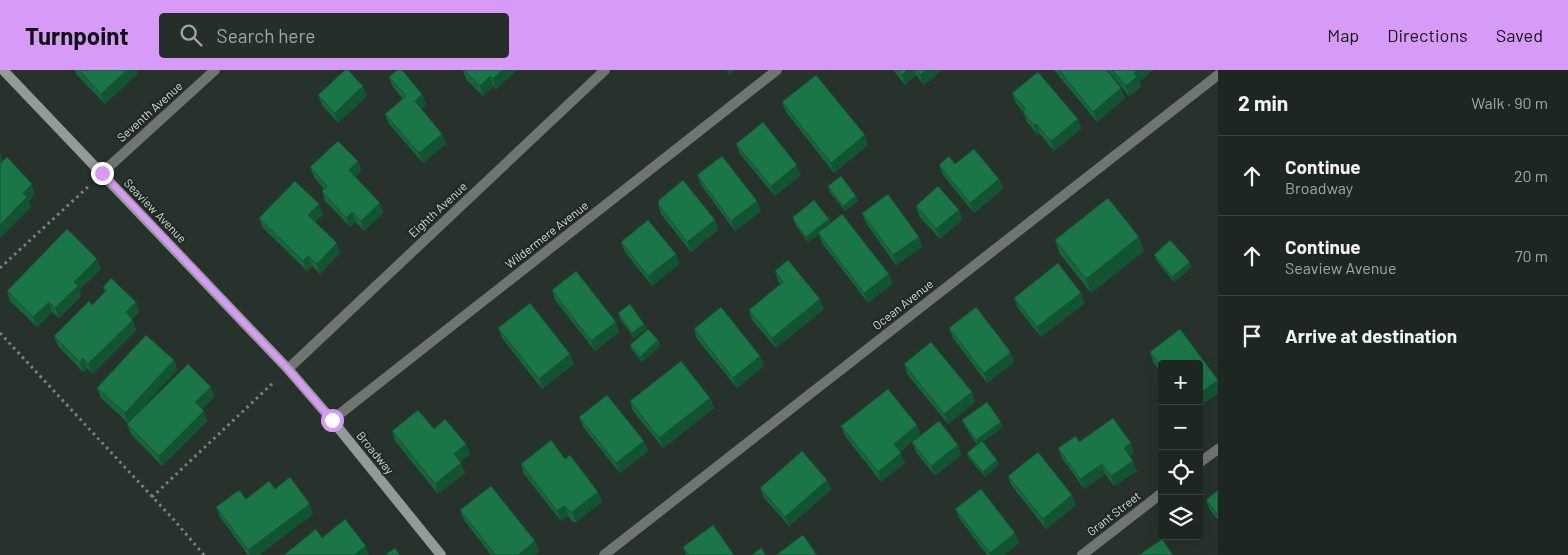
<!DOCTYPE html>
<meta charset="utf-8">
<style>
:root{--surface:#1e2621;--page:#262e2a;--text:#f1f3f6;--muted:#a1a5a5;--line:#3c433f;--accent:#d89af8}
body{margin:0;font-family:Barlow,sans-serif;background:var(--page);color:var(--text)}
.controls{position:absolute;right:15px;bottom:15px;display:grid;overflow:hidden;border-radius:5px;box-shadow:0 5px 20px #0002}
.controls button{width:45px;height:45px;display:grid;place-items:center;padding:0;border:0;border-bottom:1px solid var(--line);background:var(--surface);color:var(--text);font:25px sans-serif}
.stop{position:absolute;width:15px;height:15px;margin:-11px;border:4px solid #d89af8;border-radius:50%;background:#fff}
.stop.end{background:#d89af8;border-color:#fff;box-shadow:0 1px 5px #0008}
.list{margin:0;padding:0;list-style:none}
h2{display:flex;justify-content:space-between;align-items:center;height:65px;margin:0;padding:0 20px;font-size:21px}
h2 small{font-size:16px;font-weight:400;color:var(--muted)}
.list li{display:grid;grid-template-columns:32px 1fr auto;gap:15px;align-items:center;box-sizing:border-box;height:80px;padding:0 20px;border-top:1px solid var(--line)}
.list b{display:block;font-size:19px;white-space:nowrap}
.list p{margin:0;font-size:16px;white-space:nowrap;color:var(--muted)}
.list em{font-size:16px;font-style:normal;color:var(--muted)}
.icon{flex:none;width:28px;height:28px;fill:none;stroke:currentColor;stroke-width:2;stroke-linecap:round;stroke-linejoin:round}
.map{position:relative;flex:none;width:1218px;height:485px;overflow:hidden}
header{display:flex;align-items:center;gap:30px;box-sizing:border-box;height:70px;padding:0 25px;background:var(--accent);color:#111}
header strong{font-size:24px}
nav{display:flex;gap:28px;margin-inline-start:auto;font-size:18px}
.search{width:350px;height:45px;background:var(--page);display:flex;align-items:center;gap:12px;box-sizing:border-box;padding:0 18px;border-radius:5px;color:var(--muted);font-size:19px}
main{display:flex}
aside{flex:1;background:var(--surface)}
.map>svg:first-child{display:block}
.lines{fill:none;stroke-linecap:round;stroke-linejoin:round}
.path{stroke:#7b837e;stroke-width:3;stroke-dasharray:2.5 4;stroke-linecap:butt}
.street{stroke:#6f7571;stroke-width:10}
.secondary{stroke:#939b96;stroke-width:10}
.wall{fill:#16653d}
.shaded-wall{fill:#125332}
.building{fill:#1a7647;stroke:#125332}
.route{stroke:#d89af8;stroke-width:6}
.labels{text-anchor:middle;stroke-width:4;stroke-linejoin:round;paint-order:stroke}
.street-label{font-size:12px;fill:#d6dcd8;stroke:#1f2822}
</style>
<header>
<strong>Turnpoint</strong>
<div class="search"><svg class="icon" aria-label="search" viewBox="0 0 24 24"><circle cx="10" cy="10" r="6"/><path d="M15 15l6 6"/></svg>Search here</div>
<nav><a>Map</a><a>Directions</a><a>Saved</a></nav>
</header>
<main>
<div class="map">
<svg width="1218" height="485" viewBox="0 0 1218 485">
<rect width="100%" height="100%" fill="#28322c"/>
<g class="lines">
<path class="path" d="M0 198 90 115
M0 263 174 450 204 485
M152 427 275 311"/>
<path class="street" d="M102 103 215 0
M288 299 605 0
M332 350 777 0
M1199 393 1218 379
M604 485 1218 5
M1082 485 1162 423"/>
<path class="secondary" d="M3 0 288 299 332 350 441 485"/>
</g>
<path class="wall" d="M75 0H137L138 3 105 34 76 4Z
M463 0H517L496 19 493 16 483 26 466 9Z
M893 0H942L924 15 916 5 905 15Z
M1054 0H1107L1125 28 1097 52Z
M1108 0H1153L1139 12 1141 17 1129 26Z
M389 7 422 24 426 34 421 39 442 64 446 74 423 93 389 54 385 44 403 29 393 17Z
M1012 23 1078 49 1081 59 1054 81 1040 64 1038 65 1027 52 1023 42 1016 33Z
M318 25 367 26 338 53 322 35Z
M782 32 868 75 834 103 786 42Z
M736 74 801 105 775 126 740 84Z
M358 91 361 101 355 107 380 133 383 143 364 161 356 152 350 157 325 131 322 121 324 119 314 107 310 97Z
M955 94 999 109 1003 119 974 143 943 105 939 95Z
M697 105 761 141 735 161 701 115Z
M828 116 856 126 858 131 845 141 830 122Z
M319 134 323 144 315 152 340 183 320 204 312 196 307 201 263 158 259 148Z
M658 134 715 150 718 160 691 182 661 144Z
M916 136 959 140 962 150 940 169 919 146Z
M862 143 919 167 922 177 896 195 866 153Z
M829 149 831 153 889 204 892 214 868 233 822 173 819 164 808 172 796 156 794 151Z
M1055 170 1144 181 1091 223 1060 184Z
M621 172 679 194 652 216 625 182Z
M1154 185 1192 197 1174 212 1156 190Z
M101 199 79 220 81 226 59 248 52 242 37 257 10 231 7 221Z
M775 201 824 239 776 278 752 250 749 240 780 214 778 211Z
M103 217 136 232 139 242 132 249 136 260 92 304 87 298 83 302 58 276 54 266 92 235 105 222Z
M552 220 619 262 595 281 555 230Z
M1014 228 1085 233 1041 267 1018 238Z
M618 243 644 254 646 259 634 268 620 249Z
M498 258 574 294 542 319 502 268Z
M949 258 1010 281 1014 291 1012 294 987 313 953 268Z
M694 259 760 286 764 296 737 318 697 269Z
M1180 259 1218 310V323L1199 337V294H1162V303L1153 292 1150 282Z
M658 270 660 276 642 292 632 280 630 275Z
M174 290 177 300 137 344 211 317 214 327 202 339 204 341 207 351 162 396 131 364 127 354 128 353 101 328 97 318Z
M904 294 975 332 948 354 907 304Z
M710 328 714 338 663 378 633 341 630 331Z
M579 347 648 381 620 403 583 357Z
M962 350 1003 357 982 372 997 390 999 395 985 407 969 388 967 383 977 375 964 355Z
M917 355 920 365 900 382 905 393 881 412 845 366 841 356Z
M434 359 466 374 470 384 460 392 465 403 438 424 395 371 392 361Z
M912 372 958 375 961 385 935 406 916 382Z
M1079 372 1134 383 1130 386 1137 401 1114 416 1105 404 1084 419 1062 388 1058 378Z
M565 389 598 422 602 432 576 452H573L568 446 561 451 524 404 521 394Z
M1008 406 1076 435 1046 459 1012 416Z
M827 410 831 420 789 456 764 428 760 418Z
M275 419 313 444 259 485H248L220 447 216 437 246 429Z
M1218 420V450L1210 440 1206 430Z
M955 439 1019 473 1004 485H987L959 448Z
M460 440 539 481 534 485H491L464 450Z
M683 477 734 485H686Z"/>
<path class="shaded-wall" d="M127 0H137L138 3 105 34 101 24Z
M502 0H517L496 19 493 9Z
M727 0H735L729 6Z
M907 0H914L916 5 905 15 902 5Z
M926 0H942L924 15 920 5Z
M1137 0H1153L1139 12 1141 17 1129 26 1126 16 1134 3Z
M490 6 493 16 483 26 480 16Z
M363 16 367 26 338 53 335 43Z
M1121 18 1125 28 1097 52 1093 42Z
M422 24 426 34 418 41 415 31Z
M1078 49 1081 59 1054 81 1051 71Z
M1036 54 1040 64 1038 65 1034 55Z
M442 64 446 74 423 93 419 83Z
M865 65 868 75 834 103 831 93Z
M0 82 3 91 0 94Z
M358 91 361 101 352 110 349 100Z
M797 95 801 105 775 126 771 116Z
M999 109 1003 119 974 143 970 133Z
M32 114 35 124 29 131 31 137 0 168V155L23 123Z
M856 126 858 131 845 141 843 136Z
M757 131 761 141 735 161 731 151Z
M380 133 383 143 364 161 361 151Z
M319 134 323 144 312 155 308 145Z
M959 140 962 150 940 169 936 159Z
M352 142 356 152 350 157 346 148Z
M829 149 831 154 808 172 806 167Z
M715 150 718 160 691 182 687 172Z
M919 167 922 177 896 195 893 185Z
M1139 167 1144 181 1091 223 1086 209Z
M337 173 340 183 320 204 317 194Z
M676 184 679 194 652 216 648 206Z
M308 186 312 196 307 201 303 191Z
M97 189 101 199 79 220 81 226 59 248 55 238 74 212Z
M1190 192 1192 197 1174 212 1172 207Z
M889 204 892 214 868 233 864 223Z
M1081 223 1085 233 1041 267 1037 257Z
M820 229 824 239 776 278 772 268Z
M49 232 52 242 37 257 33 247Z
M136 232 139 242 129 252 126 242Z
M133 250 136 260 92 304 88 294Z
M616 252 619 262 595 281 591 271Z
M644 254 646 259 634 268 632 263Z
M658 270 660 276 642 292 640 287Z
M1010 281 1014 291 1012 294 987 313 984 303Z
M570 284 574 294 542 319 539 309Z
M760 286 764 296 737 318 733 308Z
M83 288 87 298 83 302 80 292Z
M174 290 177 300 128 353 125 343Z
M1218 310V323L1199 337V324Z
M211 317 214 327 199 342 195 332Z
M972 322 975 332 948 354 944 344Z
M710 328 714 338 663 378 659 368Z
M204 341 207 351 162 396 159 386Z
M1001 352 1003 357 978 375 976 370Z
M917 355 920 365 897 384 894 374Z
M644 371 648 381 620 403 616 393Z
M1131 373 1134 383 1128 388 1124 378Z
M466 374 470 384 457 394 454 384Z
M958 375 961 385 935 406 931 396Z
M901 383 905 393 881 412 878 402Z
M997 390 999 395 985 407 983 402Z
M1133 391 1137 401 1114 416 1111 406Z
M461 393 465 403 438 424 435 414Z
M1102 394 1105 404 1084 419 1080 409Z
M827 410 831 420 789 456 785 447Z
M598 422 602 432 576 452 572 442Z
M1072 425 1076 435 1046 459 1043 449Z
M310 434 313 444 259 485H250L248 480Z
M565 436 568 446 561 451 557 441Z
M1015 463 1019 473 1004 485H990V483Z
M535 471 539 481 534 485H518Z
M366 476 369 485H354Z"/>
<path class="building" d="M79 0H127L101 24Z
M345 0H348L363 16 335 43 318 25Z
M397 0H402L422 24 415 31 442 64 419 83 385 44 406 26 389 7Z
M464 0H502L493 9 490 6 480 16Z
M898 0H907L902 5Z
M917 0H926L920 5Z
M1059 0H1107L1121 18 1093 42Z
M1112 0H1137L1134 3 1137 7 1126 16Z
M1038 2 1078 49 1051 71 1036 54 1034 55 1023 42 1026 39 1012 23Z
M816 5 865 65 831 93 782 32Z
M763 52 797 95 771 116 736 74Z
M338 71 358 91 349 100 380 133 361 151 352 142 346 148 322 121 327 116 310 97Z
M974 79 999 109 970 133 939 95 949 86 955 94Z
M722 86 757 131 731 151 697 105Z
M7 87 32 114 23 123 27 127 0 155V94Z
M841 106 856 126 843 136 828 116Z
M683 110 715 150 687 172 658 134 659 130Z
M295 111 319 134 308 145 337 173 317 194 308 186 303 191 259 148Z
M938 116 959 140 936 159 916 136Z
M888 124 919 167 893 185 862 143Z
M1108 128 1139 167 1086 209 1055 170Z
M814 130 829 149 806 167 794 151 793 147Z
M842 144 889 204 864 223 818 163Z
M648 150 676 184 648 206 621 172Z
M67 159 97 189 74 212 78 216 55 238 49 232 33 247 7 221Z
M1170 170 1190 192 1172 207 1154 185Z
M788 190 820 229 772 268 749 240 783 212 775 201Z
M1058 193 1081 223 1037 257 1014 228Z
M576 201 616 252 591 271 552 220Z
M111 208 136 232 126 242 133 250 88 294 83 288 80 292 54 266 89 231 92 235 107 220 103 217Z
M530 233 570 284 539 309 498 258Z
M630 234 644 254 632 263 618 243Z
M721 237 760 286 733 308 694 259Z
M976 237 1010 281 1009 284 984 303 949 258Z
M648 259 658 270 640 287 630 275Z
M1180 259 1218 310 1199 324V294H1162V298L1150 282Z
M146 265 174 290 125 343 97 318Z
M931 272 972 322 944 344 904 294Z
M681 291 710 328 659 368 630 331Z
M188 294 211 317 195 332 204 341 159 386 127 354Z
M888 319 917 355 894 374 901 383 878 402 841 356Z
M607 325 644 371 616 393 579 347Z
M987 332 1001 352 976 370 962 350Z
M418 340 434 359 445 349 466 374 454 384 461 393 435 414 392 361Z
M1113 348 1131 373 1124 378 1133 391 1111 406 1102 394 1080 409 1058 378 1076 366 1079 372Z
M939 351 958 375 931 396 912 372Z
M551 370 565 389 570 385 598 422 572 442H570L565 436 557 441 521 394Z
M982 371 997 390 983 402 967 383Z
M802 381 827 410 785 447 760 418Z
M1038 382 1072 425 1043 449 1008 406Z
M290 407 310 434 248 480 216 437 239 420 246 429 269 411 275 419Z
M491 416 535 471 518 485H493L495 484 460 440Z
M981 419 1015 463 990 483 955 439Z
M1218 420V445L1206 430Z
M345 449 366 476 354 485H284L316 459 322 468Z
M713 455 734 485H689L683 477Z
M803 465 817 485H776Z
M1162 469 1173 485H1139Z
M395 478 400 485H385Z
M761 478 766 485H752Z"/>
<g class="lines">
<path class="route" d="M102 103 288 299 332 350"/>
</g>
<g class="labels">
<g class="street-label">
<text transform="translate(150 42) rotate(-42)" y="4">Seventh Avenue</text>
<text transform="translate(438 140) rotate(-43)" y="4">Eighth Avenue</text>
<text transform="translate(155 141) rotate(46)" y="4">Seaview Avenue</text>
<text transform="translate(547 165) rotate(-38)" y="4">Wildermere Avenue</text>
<text transform="translate(903 235) rotate(-38)" y="4">Ocean Avenue</text>
<text transform="translate(375 383) rotate(51)" y="4">Broadway</text>
<text transform="translate(1114 444) rotate(-38)" y="4">Grant Street</text>
</g>
</g>
</svg>
<div class="controls">
<button>+</button>
<button>−</button>
<button><svg class="icon" aria-label="locate" viewBox="0 0 24 24"><circle cx="12" cy="12" r="6"/><path d="M12 2v4M12 18v4M2 12h4M18 12h4"/></svg></button>
<button><svg class="icon" aria-label="layers" viewBox="0 0 24 24"><path d="M12 4l9 5-9 5-9-5zM3 14l9 5 9-5"/></svg></button>
</div>
<div class="stop" style="left:332px;top:350px"></div>
<div class="stop end" style="left:102px;top:103px"></div>
</div>
<aside>
<h2>2 min<small>Walk · 90 m</small></h2>
<ul class="list">
<li><svg class="icon" aria-label="ahead" viewBox="0 0 24 24"><path d="M12 20V5M6 11l6-6 6 6"/></svg><div><b>Continue</b><p>Broadway</p></div><em>20 m</em></li>
<li><svg class="icon" aria-label="ahead" viewBox="0 0 24 24"><path d="M12 20V5M6 11l6-6 6 6"/></svg><div><b>Continue</b><p>Seaview Avenue</p></div><em>70 m</em></li>
<li><svg class="icon" aria-label="arrive" viewBox="0 0 24 24"><path d="M6 21V4h12l-3 4 3 4H6"/></svg><div><b>Arrive at destination</b></div></li>
</ul>
</aside>
</main>
